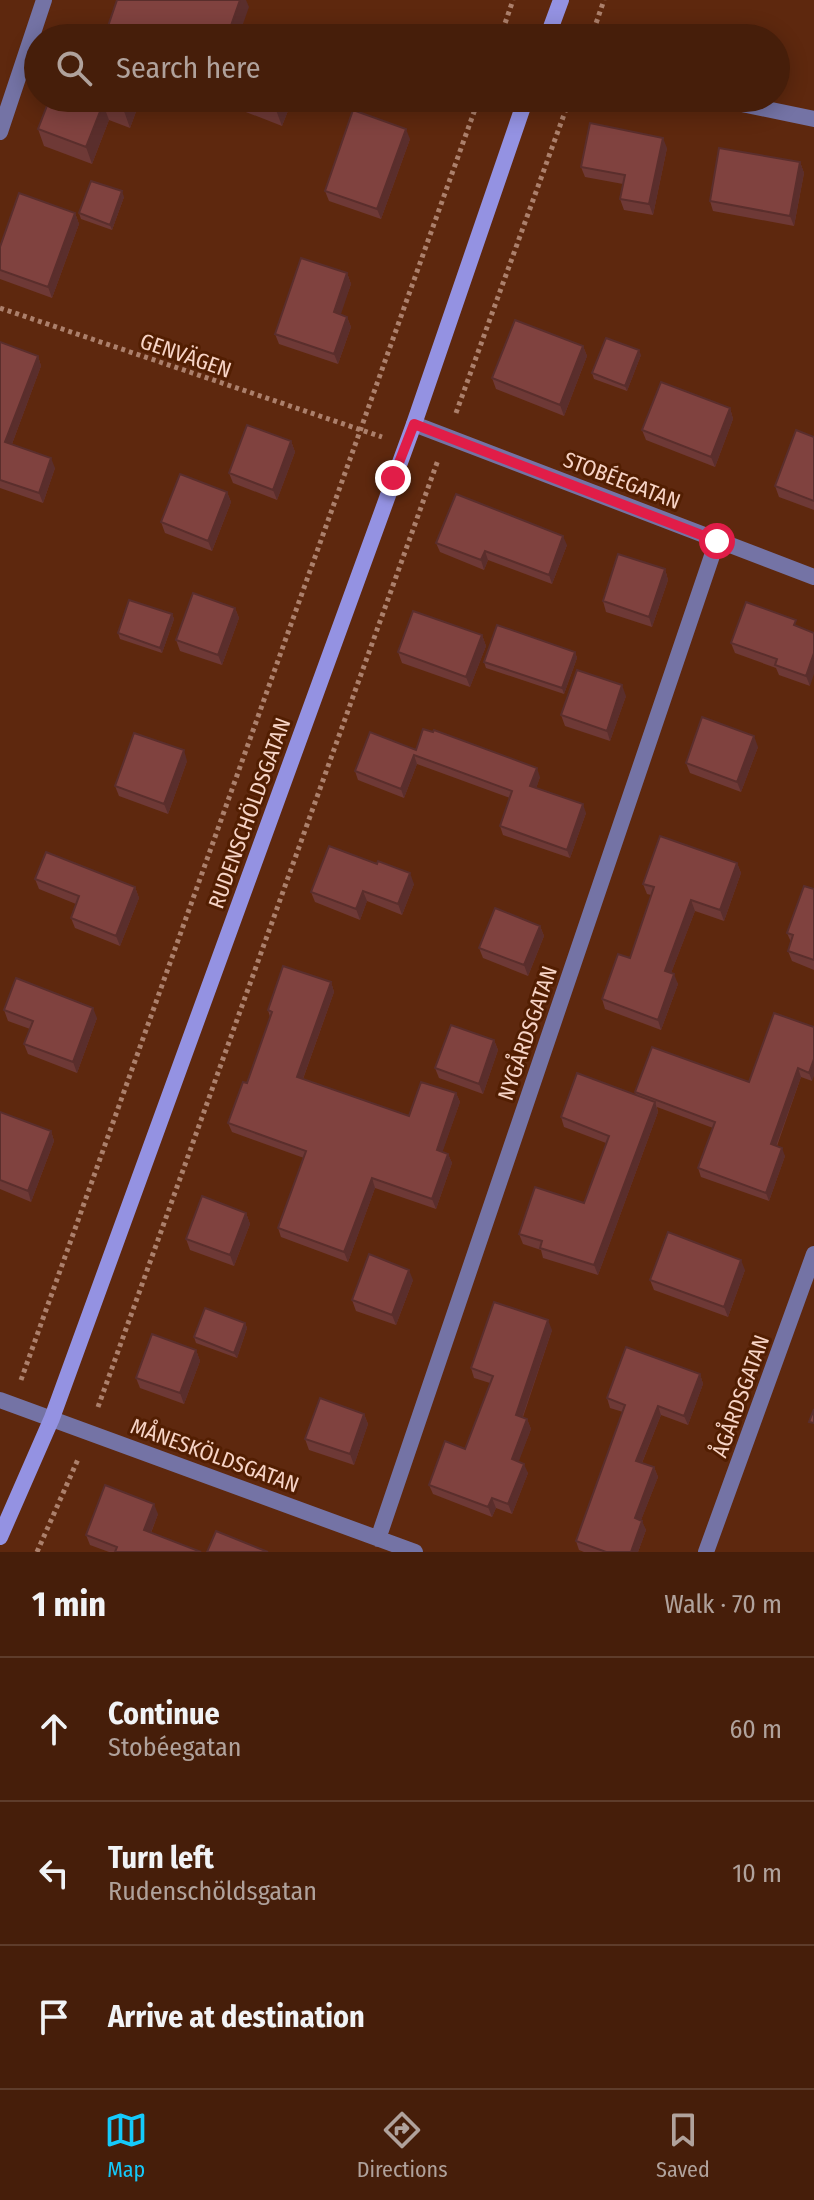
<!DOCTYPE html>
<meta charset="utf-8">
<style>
:root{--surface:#461e0a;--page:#502b18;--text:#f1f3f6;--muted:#b0a29c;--line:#5e3c2b;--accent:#15cafb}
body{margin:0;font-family:"Fira Sans Condensed",sans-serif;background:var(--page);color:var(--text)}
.stop{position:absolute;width:24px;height:24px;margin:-18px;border:6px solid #e11d48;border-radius:50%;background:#fff}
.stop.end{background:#e11d48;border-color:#fff;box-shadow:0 2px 8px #0008}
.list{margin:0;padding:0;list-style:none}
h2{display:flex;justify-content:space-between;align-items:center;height:104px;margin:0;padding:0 32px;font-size:34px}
h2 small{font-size:26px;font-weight:400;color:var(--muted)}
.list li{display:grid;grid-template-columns:52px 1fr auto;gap:24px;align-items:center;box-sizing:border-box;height:144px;padding:0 32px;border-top:2px solid var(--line)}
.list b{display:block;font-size:30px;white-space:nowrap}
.list p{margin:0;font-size:26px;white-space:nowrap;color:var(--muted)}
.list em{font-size:26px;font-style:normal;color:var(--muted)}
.icon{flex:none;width:44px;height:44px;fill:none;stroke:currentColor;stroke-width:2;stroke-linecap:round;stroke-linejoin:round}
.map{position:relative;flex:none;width:814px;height:1552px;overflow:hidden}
.search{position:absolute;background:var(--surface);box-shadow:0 4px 20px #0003;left:24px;right:24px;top:24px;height:88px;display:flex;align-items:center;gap:20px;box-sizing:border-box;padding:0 28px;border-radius:44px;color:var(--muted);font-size:30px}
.sheet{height:536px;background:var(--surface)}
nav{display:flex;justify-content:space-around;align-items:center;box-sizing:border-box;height:112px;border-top:2px solid var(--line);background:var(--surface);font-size:22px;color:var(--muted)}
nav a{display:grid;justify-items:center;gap:4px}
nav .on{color:var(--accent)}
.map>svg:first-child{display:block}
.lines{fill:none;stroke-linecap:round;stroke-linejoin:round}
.path{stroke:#ac806c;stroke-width:5;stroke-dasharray:4 4;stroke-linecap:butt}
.street{stroke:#7473a5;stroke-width:16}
.secondary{stroke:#9492e2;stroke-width:16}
.wall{fill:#6e3936}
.shaded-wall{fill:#5a2e2c}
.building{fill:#80423f;stroke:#5a2e2c;stroke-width:2}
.route{stroke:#e11d48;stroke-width:10}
.labels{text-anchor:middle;stroke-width:6;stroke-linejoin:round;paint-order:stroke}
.street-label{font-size:22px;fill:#f7d4c6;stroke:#521e02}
</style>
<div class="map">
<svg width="814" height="1552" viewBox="0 0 814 1552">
<rect width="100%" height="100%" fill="#5e280e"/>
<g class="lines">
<path class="path" d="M500 38 513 0
M591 38 604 0
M0 308 382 437
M456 413 570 98
M21 1380 479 98
M98 1407 438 460
M37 1552 79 1457"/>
<path class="street" d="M713 98 814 119
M0 132 44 0
M414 424 814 577
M0 1400 415 1552
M378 1539 717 541
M706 1552 814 1254"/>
<path class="secondary" d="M547 38 561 0
M0 1537 52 1418 414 424 526 98"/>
</g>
<path class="wall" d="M50 98H141L130 128 109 120 92 164 44 146 38 129Z
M155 98H186L183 108Z
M210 98H293L282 126Z
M410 139 381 219 329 201 325 191Z
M667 148 653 215 624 210 620 199 623 184 585 177 581 167Z
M800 162 804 173 794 226 713 211 710 201Z
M124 197 112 230 81 219 79 213Z
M75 213 79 224 52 298 0 279V247Z
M347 273 351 284 340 314 347 317 351 327 338 364 279 344 275 334Z
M0 342 38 356 41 366 12 444 55 468 43 503 0 488Z
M583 346 587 356 564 416 496 389 492 378Z
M641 355 627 391 594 379 592 373Z
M730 408 733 419 715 467 646 440 642 430Z
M814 437V510L779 497 775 486Z
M291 441 295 452 277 500 233 483 229 473Z
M227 492 231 502 212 551 165 533 161 522Z
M436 543 567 545 552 584 488 560 484 570 440 552Z
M665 569 668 580 652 627 606 612 603 601Z
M235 608 239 618 222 665 180 651 176 640Z
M172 614 174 619 162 653 120 639 118 633Z
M799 627 810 686 779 675 776 668 735 653 731 643Z
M482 635 486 646 470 687 402 663 398 652Z
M575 652 577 658 564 694 486 668 484 662Z
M626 696 610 741 565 726 561 715Z
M758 747 741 792 690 773 686 763Z
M416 750 540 777 536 788 586 813 570 858 503 835 500 826 510 798 417 764 404 798 358 780 355 771Z
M187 761 168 814 119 796 115 786Z
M737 863 741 873 724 921 695 911 671 973 678 984 661 1030 605 1009 602 999 630 958 651 895 647 894 643 884Z
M35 879 135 887 139 898 120 946 75 928 71 918 76 904 39 889Z
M414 884 402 915 367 901 360 920 315 902 311 892Z
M814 889V970L792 961 788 951 791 942 787 933Z
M540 926 544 936 528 976 483 958 479 948Z
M331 982 334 992 303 1079 409 1116 456 1093 460 1102 442 1152 448 1154 452 1163 436 1209 375 1188 348 1262 281 1237 278 1228 304 1158 232 1132 228 1123 247 1083 270 1017 268 1010Z
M4 1010 97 1018 77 1073 28 1054 24 1044 30 1029 8 1021Z
M814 1027 812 1081 801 1077 777 1146 785 1156 769 1201 701 1177 698 1168 713 1128 657 1107 658 1112 598 1275 543 1258 541 1250 523 1244 519 1234 584 1203 606 1143 564 1127 561 1117 636 1095 635 1092 749 1082Z
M494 1040 498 1050 483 1094 439 1078 435 1068Z
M0 1112 51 1131 54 1141 31 1202 0 1189Z
M246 1213 250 1224 234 1266 190 1250 186 1239Z
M745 1270 728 1317 654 1290 650 1280Z
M413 1280 396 1325 356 1311 352 1300Z
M245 1323 247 1328 237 1358 196 1343 194 1337Z
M552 1330 523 1417 527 1419 531 1429 518 1462 528 1473 512 1514 496 1508 492 1517 433 1494 429 1485 465 1449 490 1383 474 1378 471 1368Z
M196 1350 200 1361 184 1404 140 1388 136 1378Z
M700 1374 703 1384 688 1425 661 1415 642 1463 654 1467 658 1477 641 1520 646 1530 638 1552H584L579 1550 576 1541 623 1412 610 1408 607 1398Z
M364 1414 368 1424 354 1465 309 1450 305 1439Z
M158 1514 151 1533 201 1552H109L90 1545 86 1535Z"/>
<path class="shaded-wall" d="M240 0H246L249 7 238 38H227Z
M129 98H141L130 128 124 111Z
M179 98H186L183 108Z
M280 98H293L282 126 276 110Z
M103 104 109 120 92 164 86 147Z
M406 129 410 139 381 219 377 209Z
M663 138 667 148 653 215 649 204Z
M800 162 804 173 794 226 790 216Z
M122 191 124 197 112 230 110 225Z
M75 213 79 224 52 298 48 287Z
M347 273 351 284 338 323 334 312Z
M347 317 351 327 338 364 334 354Z
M583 346 587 356 564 416 560 405Z
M639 350 641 355 627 391 625 386Z
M38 356 41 366 9 452 5 442Z
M730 408 733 419 715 467 711 457Z
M291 441 295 452 277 500 273 490Z
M51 458 55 468 43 503 39 493Z
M227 492 231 502 212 551 208 541Z
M563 536 567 545 552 584 549 575Z
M485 551 488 560 484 570 481 560Z
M665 569 668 580 652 627 649 617Z
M235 608 239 618 222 665 218 655Z
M172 614 174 619 162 653 160 648Z
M482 635 486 646 470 687 466 677Z
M575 652 577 658 564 694 562 688Z
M814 653V674L810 686 806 676Z
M622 685 626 696 610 741 607 731Z
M754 736 758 747 741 792 737 782Z
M184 750 187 761 168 814 164 804Z
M414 755 417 764 404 798 401 789Z
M537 768 540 777 534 795 530 786Z
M583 804 586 813 570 858 567 850Z
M737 863 741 873 724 921 720 910Z
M410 873 414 884 402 915 398 904Z
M135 887 139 898 120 946 116 936Z
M363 891 367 901 360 920 356 909Z
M691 900 695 911 668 981 665 971Z
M540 926 544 936 528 976 524 965Z
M674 974 678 984 661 1030 658 1020Z
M331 982 334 992 300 1087 297 1077Z
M93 1008 97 1018 77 1073 73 1062Z
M494 1040 498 1050 483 1094 479 1084Z
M814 1059V1076L812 1081 809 1073Z
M798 1068 801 1077 774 1152 771 1144Z
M456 1093 460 1102 440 1159 437 1150Z
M655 1102 658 1112 598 1275 594 1265Z
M51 1131 54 1141 31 1202 28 1191Z
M782 1148 785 1156 769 1201 766 1193Z
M448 1154 452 1163 436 1209 432 1199Z
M372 1178 375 1188 348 1262 344 1252Z
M246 1213 250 1224 234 1266 230 1255Z
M741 1260 745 1270 728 1317 724 1307Z
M409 1270 413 1280 396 1325 392 1315Z
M548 1320 552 1330 520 1424 516 1415Z
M245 1323 247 1328 237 1358 234 1353Z
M196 1350 200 1361 184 1404 180 1393Z
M700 1374 703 1384 688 1425 684 1416Z
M658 1406 661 1415 639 1470 636 1461Z
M364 1414 368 1424 354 1465 350 1454Z
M527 1419 531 1429 516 1469 512 1459Z
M524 1464 528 1473 512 1514 508 1504Z
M654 1467 658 1477 638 1528 635 1518Z
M492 1498 496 1508 492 1517 488 1507Z
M154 1504 158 1514 148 1540 144 1530Z
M642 1521 646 1530 638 1552H631Z"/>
<path class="building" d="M117 0H240L227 37 229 38H104Z
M50 98H129L124 111 103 104 86 147 38 129Z
M246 98H280L276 110Z
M353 110 406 129 377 209 325 191Z
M590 123 663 138 649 204 620 199 625 175 581 167Z
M719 148 800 162 790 216 710 201Z
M91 181 122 191 110 225 79 213Z
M19 193 75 213 48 287 0 270V247Z
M301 258 347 273 334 312 347 317 334 354 275 334Z
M515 320 583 346 560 405 492 378Z
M606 338 639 350 625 386 592 373Z
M0 342 38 356 5 442 51 458 39 493 0 480Z
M661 382 730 408 711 457 642 430Z
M247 425 291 441 273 490 229 473Z
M796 430 814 437V501L775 486Z
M180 474 227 492 208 541 161 522Z
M456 494 563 536 549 575 485 551 481 560 436 543Z
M618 554 665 569 649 617 603 601Z
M193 593 235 608 218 655 176 640Z
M129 600 172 614 160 648 118 633Z
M746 602 796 620 794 625 814 633V653L806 676 775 665 777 659 731 643Z
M413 611 482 635 466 677 398 652Z
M497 625 575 652 562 688 484 662Z
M577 670 622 685 607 731 561 715Z
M702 717 754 736 737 782 686 763Z
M423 729 433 732 434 730 537 768 530 786 583 804 567 850 500 826 512 791 414 755 401 789 355 771 370 732 416 750Z
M134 733 184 750 164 804 115 786Z
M660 836 737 863 720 910 691 900 665 971 674 974 658 1020 602 999 618 954 630 958 654 887 643 884Z
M329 846 377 864 378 861 410 873 398 904 363 891 356 909 311 892Z
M46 852 135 887 116 936 71 918 79 896 35 879Z
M804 886 814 889V960L788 951 793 935 787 933Z
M495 908 540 926 524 965 479 948Z
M283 966 331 982 297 1077 409 1116 421 1082 456 1093 437 1150 448 1154 432 1199 372 1178 344 1252 278 1228 306 1151 228 1123 243 1082 247 1083 272 1012 268 1010Z
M16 978 93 1008 73 1062 24 1044 33 1021 4 1010Z
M774 1013 814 1027V1059L809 1073 798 1068 771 1144 782 1148 766 1193 698 1168 715 1122 635 1092 652 1047 749 1082Z
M451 1025 494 1040 479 1084 435 1068Z
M577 1073 655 1102 594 1265 540 1248 542 1241 519 1234 535 1187 584 1203 609 1136 561 1117Z
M0 1112 51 1131 28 1191 0 1180Z
M202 1196 246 1213 230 1255 186 1239Z
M668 1232 741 1260 724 1307 650 1280Z
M369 1254 409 1270 392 1315 352 1300Z
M494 1302 548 1320 516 1415 527 1419 512 1459 524 1464 508 1504 492 1498 488 1507 429 1485 445 1441 465 1449 493 1376 471 1368Z
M205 1308 245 1323 234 1353 194 1337Z
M152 1334 196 1350 180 1393 136 1378Z
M626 1347 700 1374 684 1416 658 1406 636 1461 654 1467 635 1518 642 1521 631 1552H606L576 1541 625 1405 607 1398Z
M320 1398 364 1414 350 1454 305 1439Z
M814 1409V1423L809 1422Z
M105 1485 154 1504 144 1530 201 1552H115L117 1547 86 1535Z
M216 1531 268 1552H207Z"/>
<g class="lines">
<path class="route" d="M393 478 414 424 717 541"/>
</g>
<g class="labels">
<g class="street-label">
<text transform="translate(186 355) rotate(19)" y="8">GENVÄGEN</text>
<text transform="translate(622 480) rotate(21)" y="8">STOBÉEGATAN</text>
<text transform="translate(249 813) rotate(-70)" y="8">RUDENSCHÖLDSGATAN</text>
<text transform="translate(527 1033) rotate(-71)" y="8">NYGÅRDSGATAN</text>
<text transform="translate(740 1396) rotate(-70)" y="8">ÅGÅRDSGATAN</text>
<text transform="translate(215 1455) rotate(20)" y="8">MÅNESKÖLDSGATAN</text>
</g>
</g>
</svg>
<div class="stop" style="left:717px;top:541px"></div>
<div class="stop end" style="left:393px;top:478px"></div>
<div class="search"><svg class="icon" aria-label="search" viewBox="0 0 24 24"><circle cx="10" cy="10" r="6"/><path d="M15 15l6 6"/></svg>Search here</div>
</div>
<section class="sheet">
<h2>1 min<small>Walk · 70 m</small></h2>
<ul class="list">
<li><svg class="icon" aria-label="ahead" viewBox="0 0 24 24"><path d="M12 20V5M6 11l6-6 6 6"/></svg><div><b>Continue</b><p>Stobéegatan</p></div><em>60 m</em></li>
<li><svg class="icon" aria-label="left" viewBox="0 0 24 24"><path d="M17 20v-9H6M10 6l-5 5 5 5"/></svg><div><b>Turn left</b><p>Rudenschöldsgatan</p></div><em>10 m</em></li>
<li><svg class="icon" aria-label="arrive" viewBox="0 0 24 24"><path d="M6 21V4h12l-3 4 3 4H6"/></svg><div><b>Arrive at destination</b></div></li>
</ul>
</section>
<nav>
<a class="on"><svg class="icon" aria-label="map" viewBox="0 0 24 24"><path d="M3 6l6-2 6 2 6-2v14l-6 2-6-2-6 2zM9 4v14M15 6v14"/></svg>Map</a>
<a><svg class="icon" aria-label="directions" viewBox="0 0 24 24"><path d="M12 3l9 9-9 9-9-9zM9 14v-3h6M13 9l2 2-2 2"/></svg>Directions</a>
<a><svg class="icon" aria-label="saved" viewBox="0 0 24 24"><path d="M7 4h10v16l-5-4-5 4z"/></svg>Saved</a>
</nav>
